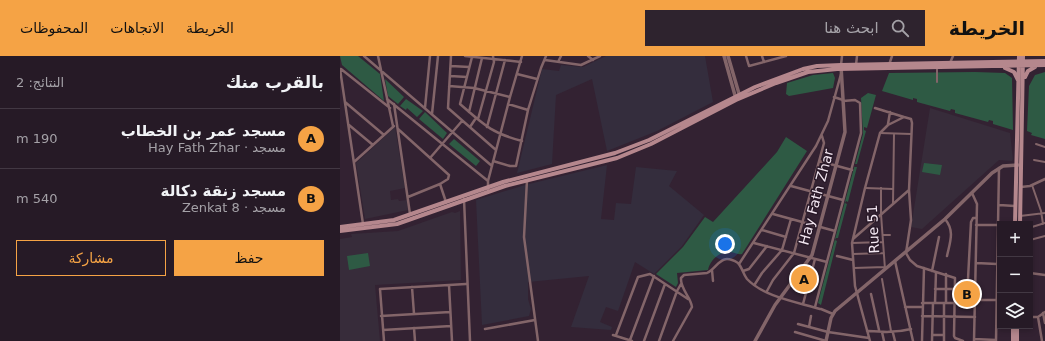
<!DOCTYPE html>
<html lang="ar">
<meta charset="utf-8">
<style>
:root{--surface:#261a26;--page:#2e232e;--text:#f1f3f6;--muted:#a4a1a7;--line:#423843;--accent:#f5a345}
body{margin:0;font-family:"DejaVu Sans",Vazirmatn,sans-serif;background:var(--page);color:var(--text);direction:rtl}
.controls{position:absolute;right:12px;bottom:12px;display:grid;overflow:hidden;border-radius:0px;box-shadow:0 2px 6px #0003}
.controls button{width:36px;height:36px;display:grid;place-items:center;padding:0;border:0;border-bottom:1px solid var(--line);background:var(--surface);color:var(--text);font:20px sans-serif}
.you{position:absolute;left:385px;top:188px;width:14px;height:14px;margin:-10px;border:3px solid #fff;border-radius:50%;background:#1a73e8;box-shadow:0 0 0 6px #1a73e833}
.badge{display:grid;place-items:center;width:26px;height:26px;border-radius:50%;background:var(--accent);color:#111;font-size:13px;font-weight:700}
.pin{position:absolute;translate:-50% -50%;border:2px solid #fff;box-shadow:0 1px 4px #0006}
.list{margin:0;padding:0;list-style:none}
h2{display:flex;justify-content:space-between;align-items:center;height:52px;margin:0;padding:0 16px;font-size:17px}
h2 small{font-size:13px;font-weight:400;color:var(--muted)}
.list li{display:grid;grid-template-columns:26px 1fr auto;gap:12px;align-items:center;box-sizing:border-box;height:60px;padding:0 16px;border-top:1px solid var(--line)}
.list b{display:block;font-size:15px;white-space:nowrap}
.list p{margin:0;font-size:13px;white-space:nowrap;color:var(--muted)}
.list em{font-size:13px;font-style:normal;color:var(--muted)}
.actions{display:flex;gap:8px;padding:12px 16px}
.actions a{flex:1;padding:9px 0;border:1px solid var(--accent);border-radius:0px;text-align:center;font-size:14px;color:var(--accent)}
.actions .main{background:var(--accent);color:#111}
.icon{flex:none;width:22px;height:22px;fill:none;stroke:currentColor;stroke-width:2;stroke-linecap:round;stroke-linejoin:round}
.map{position:relative;flex:none;width:705px;height:285px;overflow:hidden;direction:ltr}
header{display:flex;align-items:center;gap:24px;box-sizing:border-box;height:56px;padding:0 20px;background:var(--accent);color:#111}
header strong{font-size:19px}
nav{display:flex;gap:22px;margin-inline-start:auto;font-size:14px}
.search{width:280px;height:36px;background:var(--page);display:flex;align-items:center;gap:10px;box-sizing:border-box;padding:0 14px;border-radius:0px;color:var(--muted);font-size:15px}
main{display:flex}
aside{flex:1;background:var(--surface)}
.map>svg:first-child{display:block}
.industrial{fill:#342d3d}
.education{fill:#372c3a}
.green{fill:#2e5a44}
.lines{fill:none;stroke-linecap:round;stroke-linejoin:round}
.pedestrian{stroke:#836569;stroke-width:2}
.minor{stroke:#836569;stroke-width:2.5}
.tertiary{stroke:#836569;stroke-width:3.5}
.secondary{stroke:#b5878d;stroke-width:4}
.labels{text-anchor:middle;stroke-width:3;stroke-linejoin:round;paint-order:stroke}
.street-label{font-size:14px;fill:#f3e7f2;stroke:#291928}
</style>
<header>
<strong>الخريطة</strong>
<div class="search"><svg class="icon" aria-label="search" viewBox="0 0 24 24"><circle cx="10" cy="10" r="6"/><path d="M15 15l6 6"/></svg>ابحث هنا</div>
<nav><a>الخريطة</a><a>الاتجاهات</a><a>المحفوظات</a></nav>
</header>
<main>
<div class="map">
<svg width="705" height="285" viewBox="0 0 705 285">
<rect width="100%" height="100%" fill="#332232"/>
<path class="industrial" d="M266 0H365L373 46 317 75 267 95 252 23 216 39 212 108 177 117 202 13 219 15 221 9 243 11Z
M267 109 261 163 274 164 276 147 291 148 296 111 337 115 329 130 364 159 342 190 314 218 295 206 278 255 266 251 260 266 272 271 271 274 231 271 249 220 188 226V243L191 253 189 260 142 269 136 144 185 129Z"/>
<path class="education" d="M590 52 670 77 673 103 672 105 659 104 582 173 571 171Z
M55 71 65 132 50 135 51 144 58 143 59 145 67 144 68 154 25 163 16 107Z
M120 155 121 224 35 229 40 285H0V183L12 181 11 178 58 175 112 156 115 157Z"/>
<path class="green" d="M0 0H18L40 18 44 45 2 9Z
M635 16 665 17 672 22 673 74 653 68V65L649 64 648 66 615 57V54L611 53 610 55 577 46V43L573 42V44L542 35 549 17Z
M705 16V83L691 79 692 77 687 75 689 30 695 19Z
M493 17 495 22 493 32 449 40 446 38 447 27 473 19Z
M45 23 64 41 58 48 48 40Z
M528 37 536 39 527 72 524 71V74L526 75 517 108H515L514 111H517L508 146 506 145 505 147 507 148 498 182H496L495 184 497 185 481 249 478 247 523 78 521 42Z
M66 43 83 55 77 61 67 52 66 54 60 50Z
M85 56 107 77 103 83 79 63Z
M446 81 467 95 402 198C397 199 394 196 389 196 379 196 370 204 368 214L337 217 338 227 336 231 316 218 343 191 365 161 373 166 437 96Z
M114 83 140 105 136 110 109 88Z
M584 107 602 109 600 119 582 116Z
M28 197 30 210 9 214 7 200Z"/>
<g class="lines">
<path class="pedestrian" d="M597 26V12
M540 77 571 78
M696 88 705 91
M694 104 705 106
M692 129 701 155 703 168
M525 132 553 133
M541 132V158L545 213
M553 147 554 78
M680 160 705 157
M692 171 705 167
M543 179H550
M690 184 705 180
M512 187 543 186
M513 198 544 197
M514 212 545 211
M542 223 551 275"/>
<path class="minor" d="M24 0 152 110
M38 0 53 70
M111 0 108 52 156 94
M125 0 181 6
M248 0 253 4
M406 0 409 10 446 0
M422 0 424 6
M132 1 120 48C143 68 151 77 182 85
M205 4 241 9 260 0
M218 6 221 0
M610 7 613 0
M501 9 502 0
M516 9 517 0
M549 9 552 0
M111 10 129 11
M0 13 23 168
M1 13 50 52
M177 18 197 23
M110 20 127 21
M109 30 134 32 170 41
M494 41 503 44
M47 43 148 125
M5 46 44 79
M54 48 70 158
M168 48 188 54
M85 52 90 0
M535 52 564 61
M129 56 142 2
M92 58 98 0
M138 63 154 6 153 0
M548 68 550 56
M9 69 33 89
M130 71 136 62
M147 71 165 4
M58 73 109 119 108 123 100 128 68 141
M90 102 122 65
M153 105 170 110H176L188 54 201 12 206 0
M479 105 512 114
M14 106 54 70
M187 124 184 181 198 285
M100 128 106 146
M451 130 503 144
M681 131 690 130 705 123
M148 133V125L170 41 182 0
M632 137 637 148 634 285
M124 143 130 285
M659 149 675 150
M433 158 495 175
M605 163C615 175 610 186 607 200
M636 169H658
M422 174 446 181
M513 183 569 134
M414 187 487 206
M497 200 513 204
M555 205 573 285
M636 207 657 208
M399 208 476 90 488 65 501 18
M372 214 373 225
M403 215 409 213 427 190
M592 215 599 181
M690 217 705 219
M415 228 422 217 442 194 451 163
M109 229 126 228
M72 231 74 258
M595 233H616
M427 235 433 224 454 197 484 87 482 80
M635 236 631 233 628 223 631 166 633 162H636
M531 238 539 274
M635 244H660
M582 247H616
M595 247 596 216
M604 247V285
M606 247V218
M463 248 475 203
M475 251 521 77 520 47 515 44 503 45
M565 251H582
M481 253 493 258
M703 257 705 267
M41 260 110 256
M582 260 635 261
M690 261H698L705 256
M698 261 702 285
M458 268 488 276 529 282
M469 271 471 260
M74 272 75 285
M145 273 195 264
M43 274 111 270
M527 275C542 276 555 277 571 273
M455 276 486 285
M542 276 544 285
M553 277 555 285
M273 279 292 285
M276 279 298 221 310 218 348 243
M593 279H604
M634 283 656 284
M290 284 314 220
M44 285 40 233 109 229 112 285
M304 285 325 228
M319 285 337 235 341 228
M333 285 352 251C351 241 340 233 341 222L344 219 367 217C379 211 380 196 398 207 402 211 403 218 407 223 424 241 457 246 480 253
M530 285 515 230 512 187 525 132 540 77 548 69 564 61 571 63 572 67 569 134 571 164 566 197 570 204 577 210 615 222 614 280 615 282 623 285
M582 285 584 212
M592 285 593 247
M656 285 659 112"/>
<path class="tertiary" d="M384 0 396 43
M388 0 400 41
M415 285 435 249 472 199 505 76 501 10
M486 285 491 262 495 255 605 163 652 117 663 110 678 109"/>
<path class="secondary" d="M665 12 674 16 678 24
M685 21 688 15 695 11
M675 168 679 0
M680 168 683 0
M0 171 54 164 163 126 275 97 309 84 415 31 463 13 477 10 501 9 705 5
M0 175 57 168 165 130 277 102 311 88 396 44 436 27 468 16 497 13 705 9
M673 285V270
M677 285V270"/>
</g>
<g class="labels">
<g class="street-label">
<text transform="translate(476 141) rotate(-75)" y="5">Hay Fath Zhar</text>
<text transform="translate(533 173) rotate(-93)" y="5">Rue 51</text>
</g>
</g>
</svg>
<div class="controls">
<button>+</button>
<button>−</button>
<button><svg class="icon" aria-label="layers" viewBox="0 0 24 24"><path d="M12 4l9 5-9 5-9-5zM3 14l9 5 9-5"/></svg></button>
</div>
<div class="you"></div>
<div class="pin badge" style="left:464px;top:223px">A</div>
<div class="pin badge" style="left:627px;top:238px">B</div>
</div>
<aside>
<h2>بالقرب منك<small>النتائج: 2</small></h2>
<ul class="list">
<li><span class="badge">A</span><div><b>مسجد عمر بن الخطاب</b><p>مسجد · Hay Fath Zhar</p></div><em>190 m</em></li>
<li><span class="badge">B</span><div><b>مسجد زنقة دكالة</b><p>مسجد · Zenkat 8</p></div><em>540 m</em></li>
</ul>
<div class="actions"><a class="main">حفظ</a><a>مشاركة</a></div>
</aside>
</main>
